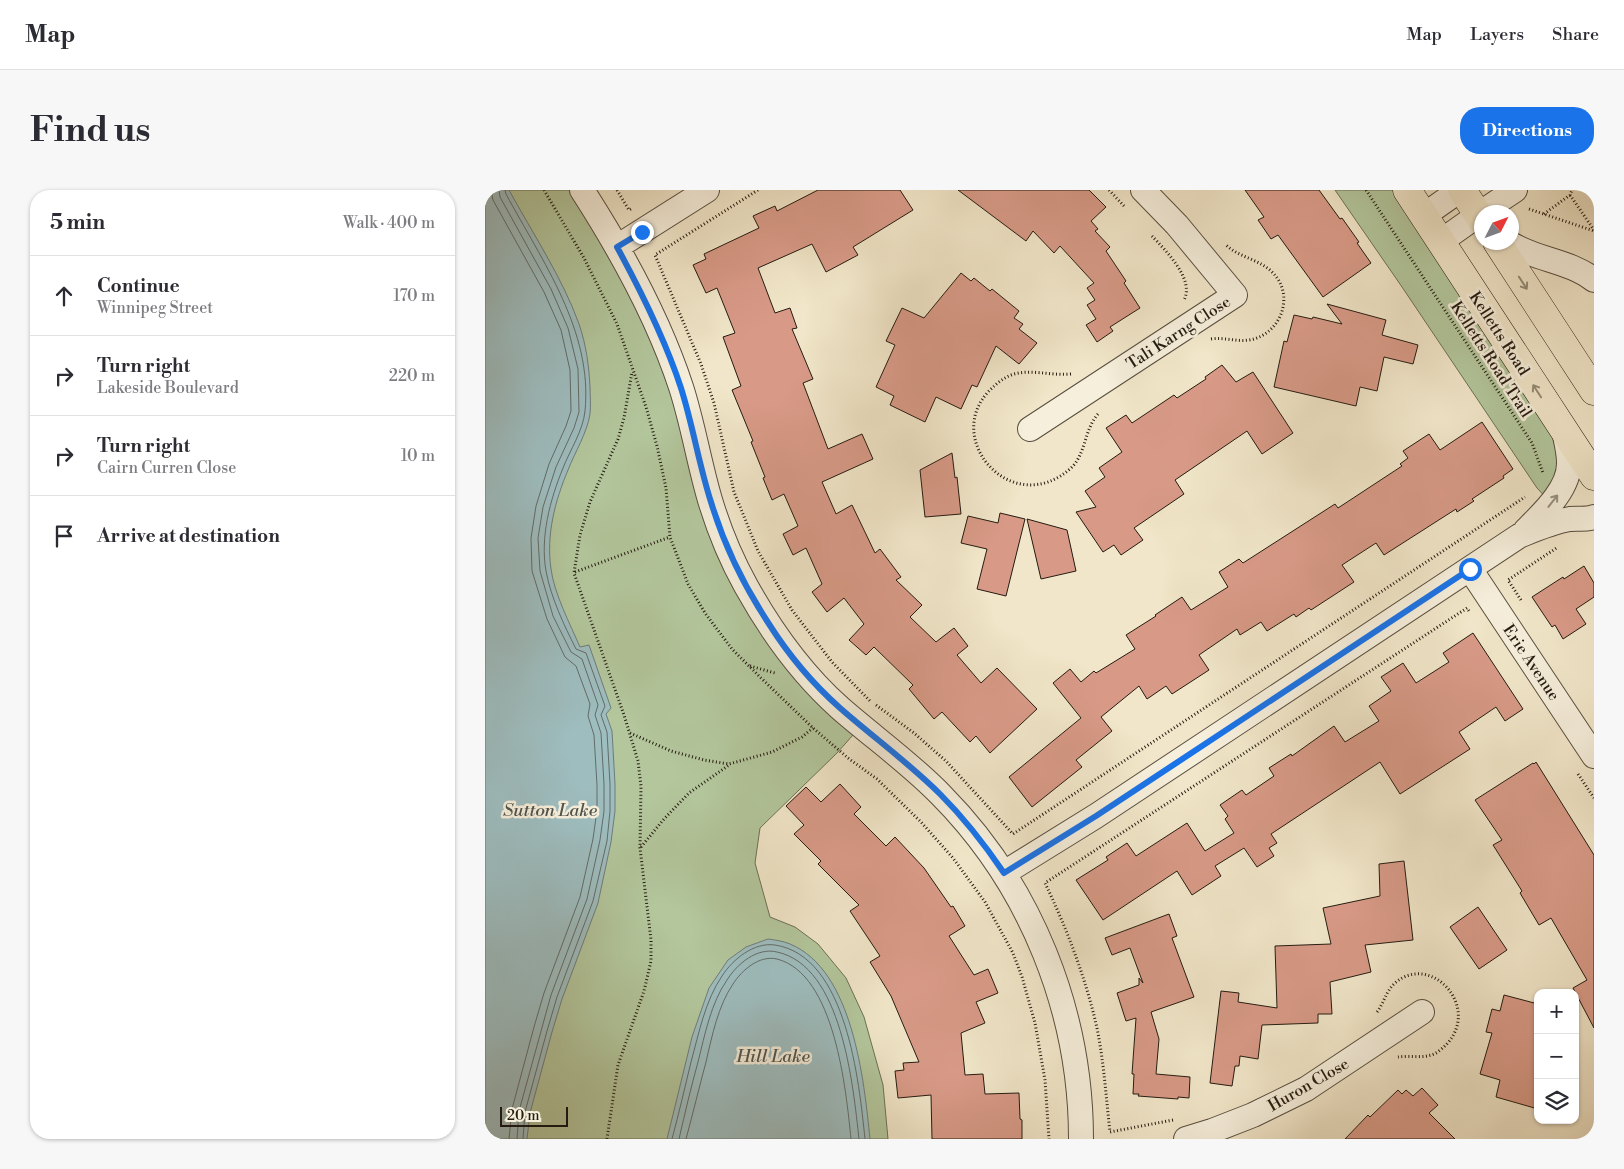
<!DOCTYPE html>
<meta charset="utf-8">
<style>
:root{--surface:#fff;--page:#f7f7f7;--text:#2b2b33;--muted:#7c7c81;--line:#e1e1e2;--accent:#1a73e8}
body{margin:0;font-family:"Libre Bodoni",serif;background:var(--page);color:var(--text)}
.controls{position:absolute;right:15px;bottom:15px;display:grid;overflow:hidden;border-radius:10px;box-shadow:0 1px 4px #0004}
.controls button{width:45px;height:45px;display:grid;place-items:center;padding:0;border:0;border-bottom:1px solid var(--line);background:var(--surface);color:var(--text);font:25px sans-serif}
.compass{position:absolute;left:989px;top:15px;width:45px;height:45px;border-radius:50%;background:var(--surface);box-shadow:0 1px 4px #0004;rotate:48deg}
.scale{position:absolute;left:15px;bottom:12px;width:68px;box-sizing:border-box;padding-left:5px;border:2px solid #251b11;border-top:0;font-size:14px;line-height:18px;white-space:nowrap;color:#251b11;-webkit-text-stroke:4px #f6efdc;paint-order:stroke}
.stop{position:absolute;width:15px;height:15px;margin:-11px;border:4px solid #1a73e8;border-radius:50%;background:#fff}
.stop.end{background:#1a73e8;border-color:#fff;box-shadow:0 1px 5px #0008}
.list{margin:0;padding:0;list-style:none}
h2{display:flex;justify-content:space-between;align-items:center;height:65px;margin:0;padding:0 20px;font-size:21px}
h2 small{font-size:16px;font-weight:400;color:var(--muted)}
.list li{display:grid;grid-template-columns:32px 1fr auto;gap:15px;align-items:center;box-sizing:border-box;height:80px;padding:0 20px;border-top:1px solid var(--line)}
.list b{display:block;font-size:19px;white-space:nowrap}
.list p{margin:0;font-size:16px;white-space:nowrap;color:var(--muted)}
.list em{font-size:16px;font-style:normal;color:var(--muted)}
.icon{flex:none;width:28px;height:28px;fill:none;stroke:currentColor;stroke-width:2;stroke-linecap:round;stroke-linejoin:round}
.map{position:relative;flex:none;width:1109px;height:949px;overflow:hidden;border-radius:20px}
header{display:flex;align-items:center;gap:30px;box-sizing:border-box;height:70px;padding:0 25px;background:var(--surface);border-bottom:1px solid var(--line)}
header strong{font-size:24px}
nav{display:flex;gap:28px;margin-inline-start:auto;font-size:18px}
.intro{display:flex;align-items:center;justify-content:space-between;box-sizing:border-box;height:120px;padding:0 30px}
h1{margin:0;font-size:35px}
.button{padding:12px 22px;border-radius:20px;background:var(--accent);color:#fff;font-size:18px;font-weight:700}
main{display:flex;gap:30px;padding:0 30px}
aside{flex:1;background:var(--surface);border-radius:20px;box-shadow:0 1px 4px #0004}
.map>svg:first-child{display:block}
.green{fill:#b3c69c;stroke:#6c7056}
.water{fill:#9ebdbf;stroke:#6e7c79}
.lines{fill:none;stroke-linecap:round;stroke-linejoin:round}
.shore{stroke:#626c68;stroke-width:1}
.building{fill:#d89a87;stroke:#251b11}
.street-casing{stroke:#584e3f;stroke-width:26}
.primary-casing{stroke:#251b11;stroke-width:29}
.path{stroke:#251b11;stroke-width:3;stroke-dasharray:1 2.5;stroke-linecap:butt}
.street{stroke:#f6efdc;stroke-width:24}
.primary{stroke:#f1e6c9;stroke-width:28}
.oneway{stroke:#958b76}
.oneway2{stroke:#989081}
.route{stroke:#1a73e8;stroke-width:6}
.labels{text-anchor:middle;stroke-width:5;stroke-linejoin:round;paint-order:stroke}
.street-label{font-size:16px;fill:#251b11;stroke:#f6efdc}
.water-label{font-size:18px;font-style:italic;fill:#4f544e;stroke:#f6efdc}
</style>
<header>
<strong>Map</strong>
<nav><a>Map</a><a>Layers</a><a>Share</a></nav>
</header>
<div class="intro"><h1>Find us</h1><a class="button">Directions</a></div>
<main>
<aside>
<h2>5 min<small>Walk · 400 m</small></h2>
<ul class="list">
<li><svg class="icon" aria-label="ahead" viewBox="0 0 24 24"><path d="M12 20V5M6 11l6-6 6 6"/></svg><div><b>Continue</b><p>Winnipeg Street</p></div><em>170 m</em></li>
<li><svg class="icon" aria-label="right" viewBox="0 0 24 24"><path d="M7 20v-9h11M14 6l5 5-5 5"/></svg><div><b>Turn right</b><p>Lakeside Boulevard</p></div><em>220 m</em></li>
<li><svg class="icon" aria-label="right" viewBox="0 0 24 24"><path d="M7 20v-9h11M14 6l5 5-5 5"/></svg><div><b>Turn right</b><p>Cairn Curren Close</p></div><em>10 m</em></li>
<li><svg class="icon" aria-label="arrive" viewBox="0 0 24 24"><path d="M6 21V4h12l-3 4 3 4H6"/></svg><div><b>Arrive at destination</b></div></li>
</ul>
</aside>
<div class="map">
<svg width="1109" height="949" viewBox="0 0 1109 949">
<rect width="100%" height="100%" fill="#f1e6c9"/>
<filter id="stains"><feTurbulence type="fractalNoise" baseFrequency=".004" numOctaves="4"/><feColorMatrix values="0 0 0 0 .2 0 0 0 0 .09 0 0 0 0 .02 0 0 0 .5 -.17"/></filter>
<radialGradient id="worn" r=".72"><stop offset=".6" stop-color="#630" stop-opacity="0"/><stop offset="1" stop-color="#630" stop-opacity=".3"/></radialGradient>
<path class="green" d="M0 0H97L132 57 249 372 376 536 352 563 275 638 270 673 285 727 310 737 333 754 361 788 379 827 398 895 403 949H0Z
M850 0H922L1079 241 1067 314 1052 298 917 97Z"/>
<path class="water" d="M0 0H24C47 42 78 89 94 134 101 154 104 176 105 197 105 205 106 215 105 224 102 243 90 262 83 280 70 311 61 345 66 379 69 403 85 434 95 457L104 455 126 518 121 524 127 541 130 594V621L126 652 113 713 77 809 67 842 45 923 42 949H0Z
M283 749C290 750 298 751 305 754 368 780 379 890 385 949H182L207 847 224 798 243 770 261 757Z"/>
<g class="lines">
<path class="shore" d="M6 0 8 10 59 102 76 140 85 180 86 221 81 236 64 274 51 316 46 348 47 381 62 429 80 467 91 476 105 514 103 526 109 545 112 595V620L108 649 95 707 59 803 49 837 27 919 24 949
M14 0 15 7 66 99 83 138 93 179 94 222 89 238 71 277 58 317 53 348 55 381 68 426 86 462 97 469 113 515 110 525 116 543 119 594V621L115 650 102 709 66 805 34 921 32 949
M20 0 21 4C57 71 108 141 100 221 98 241 85 260 78 278 65 310 55 347 61 381 66 408 79 435 91 459L101 463 120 516 116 525 122 542 125 594V621L122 651 108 711 72 807 62 841 40 922 38 949
M187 949C194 923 200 897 206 872 214 843 220 811 237 786 248 769 269 752 290 755 362 766 374 892 380 949
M194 949C200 923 206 897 213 872 220 844 226 813 242 790 252 774 272 757 292 762 357 776 368 895 374 949
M201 949C208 923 214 898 221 872 227 846 233 816 248 794 257 780 274 765 292 769 350 784 361 900 366 949"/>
</g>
<path class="building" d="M333 0H415L428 20 368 57 373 65 341 82 327 54 273 78 290 123 305 118 312 138 307 139 328 189 318 193 343 259 377 244 388 269 337 292 351 324 367 315 390 363 395 359 416 387 411 390 437 415 425 427 451 452 469 438 483 456 472 465 496 493 512 478 552 519 505 563 491 546 485 552 457 522 449 529 424 499 428 495 389 457 381 465 364 450 379 434 359 408 342 422 327 402 337 394 321 358 308 365 298 344 313 336 299 304 287 310 278 288 280 287 266 252 268 251 247 200 256 196 238 147 250 143 232 98 221 103 208 75 221 69 219 64 274 38 268 26 290 16 292 21Z
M473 0H604L621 17 606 31 613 39 610 41 625 57 621 61 641 91 639 93 655 118 625 137 628 141 612 152 601 135 611 129 602 115 610 110 602 98 609 93 575 56 569 63 548 41 541 51Z
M760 0H834L855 29 857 28 874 52 872 53 886 73 838 107 793 45 786 49 773 30 779 27Z
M476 83 486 91 489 88 505 101 507 99 534 121 529 128 538 134 534 139 552 153 534 174 511 156 492 197 487 195 476 219 451 207 440 232 405 215 409 206 391 197 410 155 401 151 417 118 439 128Z
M842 114 901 130 897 145 933 155 928 174 899 167 892 201 875 197 871 216 789 197 799 151 802 152 809 125 827 129 828 127 857 134Z
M737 175 751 192 768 182 808 243 777 264 762 241 690 290 699 304 649 338 658 350 636 365 629 355 618 362 591 322 611 317 600 301 620 287 614 278 637 262 621 238 641 225 647 233 689 205 692 208 721 189 720 187Z
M997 232 1028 279 1018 286 1019 288 987 309 989 311 972 322 971 319 899 365 891 353 857 375 869 392 826 420 824 418 811 427 809 424 782 441 776 432 755 445 752 439 714 465 724 480 687 504 681 496 662 509 654 496 616 527 627 541 591 570 597 577 547 617 524 587 596 528 568 493 585 479 596 492 609 481 611 483 650 459 641 445 671 426 670 425 697 407 706 420 743 397 734 382 754 369 758 373 850 314 853 318 917 276 915 274 923 268 918 261 944 244 955 260Z
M467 263 470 288 472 287 476 324 440 327 435 280Z
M515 323 540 329 521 406 492 399 502 359 476 353 483 326 513 333Z
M542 329 582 340 591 381 556 389Z
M1099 376 1109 393V407L1091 419 1101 434 1078 449 1070 435 1067 437 1047 407 1078 387 1079 389Z
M988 443 1038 519 1020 531 1011 517 974 542 985 559 915 604 895 572 786 644 792 653 784 658 789 666 772 677 759 658 730 676 736 686 707 705 692 681 618 730 591 690 623 670 621 667 642 653 651 666 702 633 720 661 749 643 740 629 743 626 735 615 757 600 761 605 789 586 784 578 806 564 807 566 849 536 860 552 894 531 884 516 906 501 896 487 918 473 931 493 964 472 958 463Z
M1051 572 1109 665V838L1088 798 1102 790 1066 728 1054 735 1035 703 1037 701 1008 655 1017 650 990 610 1048 573 1049 574Z
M355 594 376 617 369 624 401 656 410 647 439 678 466 717 468 716 480 736 464 746 489 785 503 779 513 803 491 812 500 833 476 843 480 885 498 884 500 904 534 903 535 929 537 930V949H447L446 905 413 908 410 881 419 880 418 873 434 872 406 806 385 772 395 766 365 721 374 715 333 674 336 671 309 644 319 635 301 616 321 597 336 612Z
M919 671 928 750 880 755 886 782 845 792 847 824H833V833L777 835 773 869 755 866 754 876H750L747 896 725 893 736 801 754 803 753 812 792 818 790 756 846 754 838 718 895 706 894 674Z
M993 717 1022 760 994 779 965 737Z
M684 724 692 746 687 748 709 807 666 822 674 849 671 884 705 887 704 908 693 907V909L653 906 654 904H648L649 884H647L651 828 641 831 632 803 654 795V788L658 793 645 758 627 765 620 748Z
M1019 805 1053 814V919L1011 907 1015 890 995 884 1007 843 1001 842 1007 819 1015 821Z
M937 898 953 915 944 923 970 949H860L883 925 885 927 913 900 917 904 921 900 928 906Z"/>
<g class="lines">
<defs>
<path id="street" d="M97 0C137 62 173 127 196 197 208 234 214 273 225 310 234 340 246 369 261 396 286 441 317 484 355 518 388 547 425 573 456 605 546 696 596 821 596 949
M997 22 1030 0
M938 26 975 0
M955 52 996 23
M1023 52C1049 70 1084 70 1109 90
M132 57 222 0
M545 239 750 105 692 35 658 0
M1041 340C1058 323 1085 298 1084 272 1084 262 1081 251 1079 241
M985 379 1109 566
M519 683 611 626 1034 346C1051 339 1067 332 1085 329 1093 328 1101 330 1109 327
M701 949 727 941 768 925 821 899 937 822"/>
<path id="primary" d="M922 0 1109 286
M977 0 996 29
M1012 52 1109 201"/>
</defs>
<use href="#street" class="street-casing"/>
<use href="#primary" class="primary-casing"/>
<path class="path" d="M59 0 99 68 132 134 161 217 172 256 181 298 185 347 203 394 220 423 247 459 275 487 328 538 363 568 392 589 436 632 468 668 500 712 528 763 537 787 550 833 560 890 564 949
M132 0 144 20 146 19
M273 0 170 65 216 174 229 213 249 302 273 361 307 420 347 472 386 512
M624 0 639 16
M881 0 1047 253 1058 283
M1085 5 1109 40
M1044 19 1109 41
M1059 24 1085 5 1087 0
M667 46C680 60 710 89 699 110
M726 149C740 147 751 152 764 150 796 145 811 105 787 82 774 69 755 68 741 55
M586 184C566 186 548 179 529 184 519 187 511 194 504 201 457 250 528 330 586 278 601 264 599 240 613 224
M90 382 185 347
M1036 410 1023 390 1073 357
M265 476 290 483
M391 515 429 543 461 571 528 644 1040 307
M145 543 186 561 219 570 244 574 287 562 317 547 328 538
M1093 584 1109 608
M156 657 179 629 204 603 244 575
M892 822C899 813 901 801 910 793 948 760 1003 824 954 861 943 870 926 865 913 867
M688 930 625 942C621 907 619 873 612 838 601 789 582 739 560 693L982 418 984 421
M122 949 133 875 159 801 166 771V750L155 658 156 596 153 571 139 525 89 383 95 345 105 312 133 249 139 228 147 182"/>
<use href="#street" class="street"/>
<use href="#primary" class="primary"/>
</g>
<defs><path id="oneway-shaft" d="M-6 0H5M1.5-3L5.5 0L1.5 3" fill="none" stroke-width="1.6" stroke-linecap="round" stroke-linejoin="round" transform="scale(1.25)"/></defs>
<g class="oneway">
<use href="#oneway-shaft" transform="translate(1038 93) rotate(57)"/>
<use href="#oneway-shaft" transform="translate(1052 201) rotate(-123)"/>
</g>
<use class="oneway2" href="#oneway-shaft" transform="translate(1068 311) rotate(-52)"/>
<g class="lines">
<path class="route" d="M157 42 132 57C157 103 180 149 196 198 208 236 214 275 226 312 239 355 259 396 284 434 303 464 328 494 355 518 388 547 424 573 455 604 479 628 500 655 519 683L611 626 985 379"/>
</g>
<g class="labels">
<g class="street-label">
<text transform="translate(693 142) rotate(-33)" y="6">Tali Karng Close</text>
<text transform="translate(1015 143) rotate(57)" y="6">Kelletts Road</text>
<text transform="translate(1007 169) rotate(57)" y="6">Kelletts Road Trail</text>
<text transform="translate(1047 472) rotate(56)" y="6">Erie Avenue</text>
<text transform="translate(823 894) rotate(-30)" y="6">Huron Close</text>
</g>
<g class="water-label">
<text x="65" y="626">Sutton Lake</text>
<text x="288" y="872">Hill Lake</text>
</g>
</g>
<rect width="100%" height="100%" filter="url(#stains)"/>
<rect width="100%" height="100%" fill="url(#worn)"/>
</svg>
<div class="controls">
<button>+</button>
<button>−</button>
<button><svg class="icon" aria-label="layers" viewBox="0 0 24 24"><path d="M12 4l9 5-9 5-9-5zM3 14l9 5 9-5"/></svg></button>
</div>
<svg class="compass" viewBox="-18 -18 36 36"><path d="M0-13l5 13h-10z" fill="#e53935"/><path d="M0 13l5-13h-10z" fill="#7c7c81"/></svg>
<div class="scale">20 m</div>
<div class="stop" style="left:985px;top:379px"></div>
<div class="stop end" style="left:157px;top:42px"></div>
</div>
</main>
